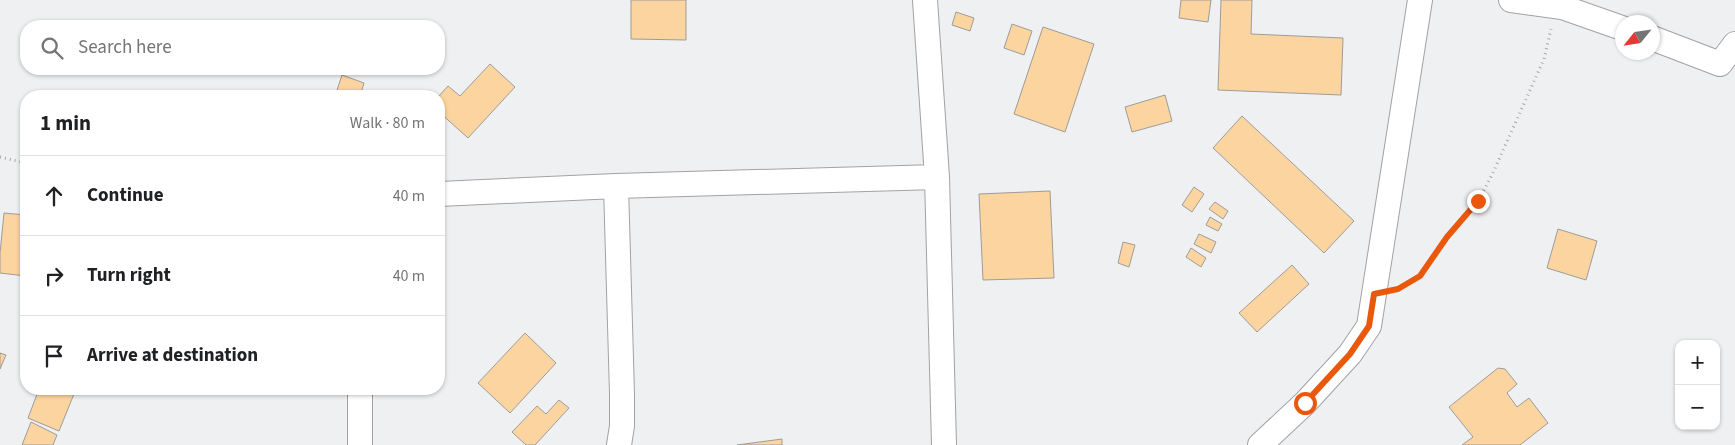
<!DOCTYPE html>
<meta charset="utf-8">
<style>
:root{--surface:#fff;--page:#f2f2f2;--text:#202124;--muted:#757577;--line:#e0e0e0}
body{margin:0;font-family:"Source Sans 3",sans-serif;background:var(--page);color:var(--text)}
.controls{position:absolute;right:15px;bottom:15px;display:grid;overflow:hidden;border-radius:10px;box-shadow:0 1px 4px #0004}
.controls button{width:45px;height:45px;display:grid;place-items:center;padding:0;border:0;border-bottom:1px solid var(--line);background:var(--surface);color:var(--text);font:25px sans-serif}
.compass{position:absolute;left:1615px;top:15px;width:45px;height:45px;border-radius:50%;background:var(--surface);box-shadow:0 1px 4px #0004;rotate:240deg}
.stop{position:absolute;width:15px;height:15px;margin:-11px;border:4px solid #ea580c;border-radius:50%;background:#fff}
.stop.end{background:#ea580c;border-color:#fff;box-shadow:0 1px 5px #0008}
.list{margin:0;padding:0;list-style:none}
h2{display:flex;justify-content:space-between;align-items:center;height:65px;margin:0;padding:0 20px;font-size:21px}
h2 small{font-size:16px;font-weight:400;color:var(--muted)}
.list li{display:grid;grid-template-columns:32px 1fr auto;gap:15px;align-items:center;box-sizing:border-box;height:80px;padding:0 20px;border-top:1px solid var(--line)}
.list b{display:block;font-size:19px;white-space:nowrap}
.list em{font-size:16px;font-style:normal;color:var(--muted)}
.icon{flex:none;width:28px;height:28px;fill:none;stroke:currentColor;stroke-width:2;stroke-linecap:round;stroke-linejoin:round}
.map{position:relative;flex:none;width:1735px;height:445px;overflow:hidden}
.search{position:absolute;background:var(--surface);box-shadow:0 1px 4px #0004;left:20px;top:20px;width:425px;height:55px;display:flex;align-items:center;gap:12px;box-sizing:border-box;padding:0 18px;border-radius:20px;color:var(--muted);font-size:19px}
.panel{position:absolute;background:var(--surface);box-shadow:0 1px 4px #0004;left:20px;top:90px;width:425px;height:305px;border-radius:20px}
.map>svg:first-child{display:block}
.building{fill:#fcd49f;stroke:#9d9c9b}
.lines{fill:none;stroke-linecap:round;stroke-linejoin:round}
.minor-casing{stroke:#a2a2a4;stroke-width:26}
.path{stroke:#a6a7a8;stroke-width:3;stroke-dasharray:1 4;stroke-linecap:butt}
.minor{stroke:#fff;stroke-width:24}
.route{stroke:#ea580c;stroke-width:6}
</style>
<div class="map">
<svg width="1735" height="445" viewBox="0 0 1735 445">
<rect width="100%" height="100%" fill="#eff0f1"/>
<path class="building" d="M631 0H686V40L631 39Z
M1181 0H1211L1208 22 1179 18Z
M1221 0H1252L1251 34 1343 38 1341 95 1218 90Z
M956 12 974 18 970 31 952 25Z
M1012 24 1032 31 1024 55 1004 48Z
M1043 27 1094 44 1065 132 1014 114Z
M490 64 515 87 468 138 439 112V96L448 86 460 96Z
M342 75 364 83 360 96H335Z
M1165 95 1172 121 1132 132 1125 107Z
M1242 116 1354 221 1324 253 1213 148Z
M1194 187 1204 194 1192 212 1182 205Z
M1050 191 1054 278 983 280 979 194Z
M1215 202 1228 211 1223 219 1209 209Z
M4 213 26 215V276L0 273V253Z
M1210 217 1222 224 1218 231 1206 225Z
M1558 229 1597 241 1586 280 1547 268Z
M1199 234 1216 242 1211 253 1194 244Z
M1123 242 1135 245 1129 267 1118 263Z
M1191 248 1206 258 1201 267 1186 257Z
M1292 265 1309 284 1257 332 1239 313Z
M525 333 556 363 510 413 478 383Z
M0 353 6 355 0 369Z
M1498 368 1505 369 1517 384 1507 393 1517 407 1529 398 1548 423 1520 445H1462L1473 437 1449 407Z
M39 389H76L59 431 28 418Z
M559 400 569 408 535 445H526L512 432 537 406 546 414Z
M31 422 57 435 53 445H22Z
M782 439V445H737Z"/>
<g class="lines">
<defs>
<path id="minor" d="M925 0 937 177 944 445
M1511 0 1562 7 1622 28
M1652 38 1720 64 1735 44
M616 186 622 394V426L619 445
M439 194 616 186 937 177
M360 445V389
M1260 445 1305 403 1350 354 1369 326 1420 0"/>
</defs>
<use href="#minor" class="minor-casing"/>
<path class="path" d="M0 157 26 163
M1400 288 1420 276 1447 237 1478 201 1492 175 1544 59 1551 29"/>
<use href="#minor" class="minor"/>
</g>
<g class="lines">
<path class="route" d="M1305 403 1350 354 1369 326 1374 294 1398 289 1420 276 1447 237 1478 201"/>
</g>
</svg>
<div class="controls">
<button>+</button>
<button>−</button>
</div>
<svg class="compass" viewBox="-18 -18 36 36"><path d="M0-13l5 13h-10z" fill="#e53935"/><path d="M0 13l5-13h-10z" fill="#757577"/></svg>
<div class="stop" style="left:1305px;top:403px"></div>
<div class="stop end" style="left:1478px;top:201px"></div>
<div class="search"><svg class="icon" aria-label="search" viewBox="0 0 24 24"><circle cx="10" cy="10" r="6"/><path d="M15 15l6 6"/></svg>Search here</div>
<section class="panel">
<h2>1 min<small>Walk · 80 m</small></h2>
<ul class="list">
<li><svg class="icon" aria-label="ahead" viewBox="0 0 24 24"><path d="M12 20V5M6 11l6-6 6 6"/></svg><div><b>Continue</b></div><em>40 m</em></li>
<li><svg class="icon" aria-label="right" viewBox="0 0 24 24"><path d="M7 20v-9h11M14 6l5 5-5 5"/></svg><div><b>Turn right</b></div><em>40 m</em></li>
<li><svg class="icon" aria-label="arrive" viewBox="0 0 24 24"><path d="M6 21V4h12l-3 4 3 4H6"/></svg><div><b>Arrive at destination</b></div></li>
</ul>
</section>
</div>
